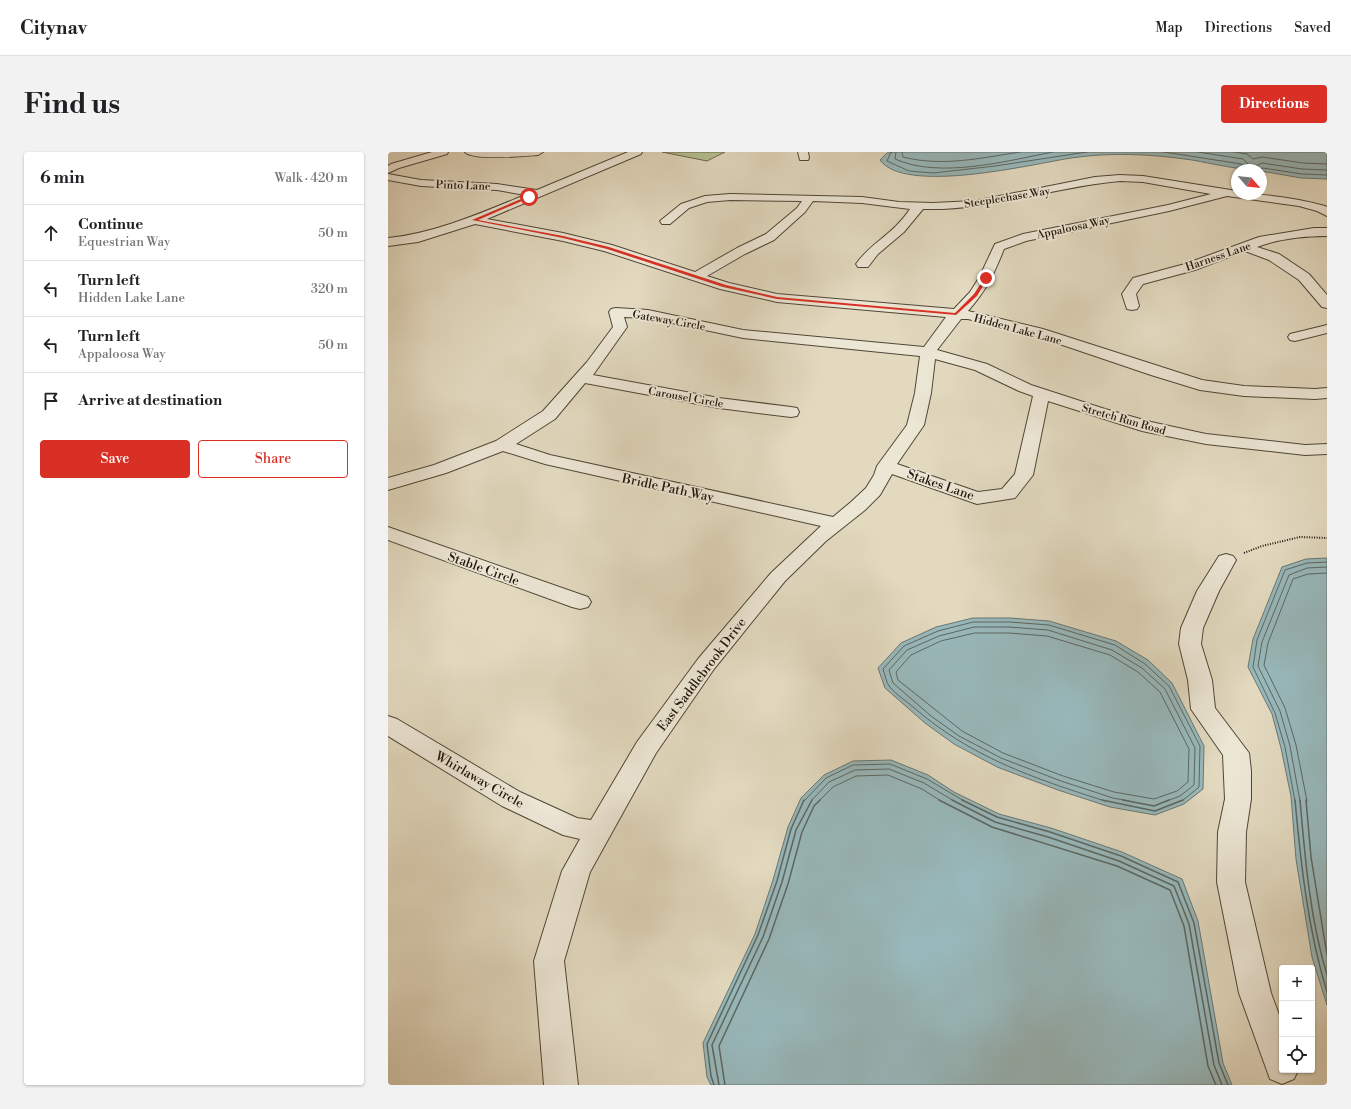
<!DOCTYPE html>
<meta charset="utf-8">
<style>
:root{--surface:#fff;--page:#f2f2f2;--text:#202124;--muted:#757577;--line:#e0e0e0;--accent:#d93025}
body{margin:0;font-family:"Libre Bodoni",serif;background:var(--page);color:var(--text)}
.controls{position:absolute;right:12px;bottom:12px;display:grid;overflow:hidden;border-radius:4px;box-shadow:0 1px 3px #0004}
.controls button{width:36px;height:36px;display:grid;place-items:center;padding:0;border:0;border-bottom:1px solid var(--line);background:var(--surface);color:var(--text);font:20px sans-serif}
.compass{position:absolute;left:843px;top:12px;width:36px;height:36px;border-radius:50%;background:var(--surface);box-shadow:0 1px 3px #0004;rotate:118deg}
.stop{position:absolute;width:12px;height:12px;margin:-9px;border:3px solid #d93025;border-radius:50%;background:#fff}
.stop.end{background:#d93025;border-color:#fff;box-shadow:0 1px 4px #0008}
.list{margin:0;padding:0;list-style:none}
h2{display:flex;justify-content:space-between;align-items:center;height:52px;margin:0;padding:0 16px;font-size:17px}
h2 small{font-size:13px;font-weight:400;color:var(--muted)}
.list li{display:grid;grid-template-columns:26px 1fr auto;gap:12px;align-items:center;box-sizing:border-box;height:56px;padding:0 16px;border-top:1px solid var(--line)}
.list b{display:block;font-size:15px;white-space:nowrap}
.list p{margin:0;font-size:13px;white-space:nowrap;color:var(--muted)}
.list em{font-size:13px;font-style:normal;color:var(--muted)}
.actions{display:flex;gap:8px;padding:12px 16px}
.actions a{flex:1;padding:9px 0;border:1px solid var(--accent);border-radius:4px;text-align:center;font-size:14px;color:var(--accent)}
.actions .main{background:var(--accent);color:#fff}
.icon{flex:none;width:22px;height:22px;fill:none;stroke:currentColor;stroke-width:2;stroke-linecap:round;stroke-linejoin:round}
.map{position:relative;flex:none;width:939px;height:933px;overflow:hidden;border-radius:4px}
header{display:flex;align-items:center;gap:24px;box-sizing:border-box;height:56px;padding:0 20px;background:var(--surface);border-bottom:1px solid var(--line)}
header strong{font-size:19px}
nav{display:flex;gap:22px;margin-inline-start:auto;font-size:14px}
.intro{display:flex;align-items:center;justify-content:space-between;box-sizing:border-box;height:96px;padding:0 24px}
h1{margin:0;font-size:28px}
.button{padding:10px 18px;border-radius:4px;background:var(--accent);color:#fff;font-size:14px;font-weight:700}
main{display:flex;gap:24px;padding:0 24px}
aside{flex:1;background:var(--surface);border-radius:4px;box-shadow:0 1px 3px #0004}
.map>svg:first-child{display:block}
.green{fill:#b5bf90;stroke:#6a6a4d}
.water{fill:#98b8bb;stroke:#687774}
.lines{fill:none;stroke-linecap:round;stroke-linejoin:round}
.shore-far1{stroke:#5c6762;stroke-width:1}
.shore{stroke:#5c6762;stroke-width:1.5}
.minor-casing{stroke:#504737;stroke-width:2}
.path{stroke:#20160a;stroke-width:2;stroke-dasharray:1 1.5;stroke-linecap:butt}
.minor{fill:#ece6d5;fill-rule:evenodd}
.route{fill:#d93025}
.labels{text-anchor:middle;stroke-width:3.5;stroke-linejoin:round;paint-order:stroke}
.far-street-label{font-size:11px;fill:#20160a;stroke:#ece6d5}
.street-label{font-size:13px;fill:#20160a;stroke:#ece6d5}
</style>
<header>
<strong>Citynav</strong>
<nav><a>Map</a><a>Directions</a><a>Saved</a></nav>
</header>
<div class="intro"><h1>Find us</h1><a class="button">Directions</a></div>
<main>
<aside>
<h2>6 min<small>Walk · 420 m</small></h2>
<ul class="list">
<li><svg class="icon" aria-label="ahead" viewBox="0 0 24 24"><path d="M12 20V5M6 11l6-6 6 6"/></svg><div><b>Continue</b><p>Equestrian Way</p></div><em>50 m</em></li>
<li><svg class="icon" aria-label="left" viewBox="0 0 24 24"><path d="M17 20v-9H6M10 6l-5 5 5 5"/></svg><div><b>Turn left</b><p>Hidden Lake Lane</p></div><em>320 m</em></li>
<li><svg class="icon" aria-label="left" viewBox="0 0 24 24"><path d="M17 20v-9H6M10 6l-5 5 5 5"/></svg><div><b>Turn left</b><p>Appaloosa Way</p></div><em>50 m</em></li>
<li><svg class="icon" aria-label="arrive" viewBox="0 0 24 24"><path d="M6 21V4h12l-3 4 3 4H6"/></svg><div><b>Arrive at destination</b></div></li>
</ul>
<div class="actions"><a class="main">Save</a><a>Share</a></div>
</aside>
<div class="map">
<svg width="939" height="933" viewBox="0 0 939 933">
<rect width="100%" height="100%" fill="#e2d9bf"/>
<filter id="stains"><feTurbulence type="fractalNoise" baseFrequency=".005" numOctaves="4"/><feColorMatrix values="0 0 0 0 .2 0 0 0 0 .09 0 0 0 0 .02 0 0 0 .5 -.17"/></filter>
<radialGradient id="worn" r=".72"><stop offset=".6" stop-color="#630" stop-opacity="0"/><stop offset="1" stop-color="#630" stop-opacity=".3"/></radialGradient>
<path class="green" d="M274 0H337L319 9Z"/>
<path class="water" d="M508 0H939V27L913 26 873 19V18C850 18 827 12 804 8 763 2 724 0 683 6 645 12 517 43 492 8L499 1Z
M939 406V853L924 805 908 707 903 644 893 596 884 562 860 515 865 487 894 415 918 407Z
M585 466H622L661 469 728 489 760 508 784 531 816 594 815 637 796 652 767 663 722 655 670 638 609 615 566 592 537 571 497 536 490 516 513 491 548 475Z
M503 608 540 623 566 640 611 662 663 676 734 700 794 727 810 769 835 911 844 933H323L319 925 315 891 367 782 385 728 400 675 413 646 436 623 465 609Z"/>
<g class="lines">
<path class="shore-far1" d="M503 0 499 9 521 19 545 21 607 14 699 0
M508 0 507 7C552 27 618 9 665 0
M514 0 515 5C554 15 593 6 632 0
M776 0 853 12 856 14 857 18
M810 0 855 7 864 16 874 11 914 17 939 18
M847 0 859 2 865 7 874 5 915 11 939 12
M870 18 875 16 914 22 939 23
M587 481H621L659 484 722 503 750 520 772 540 801 597 800 630 789 639 766 647 726 640 675 624 615 601 574 579 510 528 508 520 523 503 553 489Z
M416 649 438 626 465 613 502 612 539 627 576 649
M423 649 441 630 467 618 501 617 536 631 566 649
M431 649 445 635 468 624 500 623 534 637 553 649
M717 649C645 626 582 605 524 554 517 548 507 542 501 534 498 530 497 522 495 517L516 494 550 479 585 470H622L661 473 727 493 757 512 781 534 812 594 811 635 794 649
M741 649 725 646 673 629 613 606 571 584 543 564 505 531 501 518 519 498 551 484 586 475H621L660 478 724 498 754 516 777 537 807 596 806 633 792 644 779 649
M907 649 897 595 887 561 865 515 869 488 897 418 919 411 939 410
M912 649 902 594 892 559 870 514 874 490 901 423 919 416 939 415
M919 649 908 593 897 556 876 513 880 491 905 427 920 422 939 421"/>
<path class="shore" d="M551 648 604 675 729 714 782 738 796 774 820 914 828 933
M564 648 607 670 660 685 731 709 786 734 801 772 826 913 834 933
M574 648 609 665 662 680 733 704 790 730 806 771 831 911 840 933
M714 648 767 659 795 648
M735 648 766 654 781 648
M907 648C913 713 920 778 939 840
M912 648C917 706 922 767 939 823
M918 648 923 705 939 803
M326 933 323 924 319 892 370 783 389 729 403 677 416 648
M331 933 324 893 375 785 394 730 408 678 424 648
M337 933 331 894 381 787 400 732 414 680 426 654 432 648"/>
<defs>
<path id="minor" d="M44 0H60L59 2 11 16 0 21V14L3 12Z
M77 0H155L150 3C136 4 85 9 77 0Z
M240 0H254L253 2 99 67 175 81 224 93 307 120 349 96 378 82 409 56 414 49 342 48 319 50 301 56 282 72H274L272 69 293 52 317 44 342 42 474 45 511 50 545 51 586 49 707 25 732 23 755 24 849 39V42C879 42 908 46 937 54L939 55V64L929 59 911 54 839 44 781 59 638 89 616 97C606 122 598 139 580 159L655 177 814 228 856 234 927 237 939 236V246L927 247 856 244 812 238 763 223 645 183 580 167H573L549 198 599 212 643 233 717 257 763 270 818 282 917 293 939 292V302L917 303 818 292 754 279 660 249 645 323 627 346 589 352 504 322 492 343 477 358 438 389 397 429 326 517 268 601 202 720 176 809 190 933H156L146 809 174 719 192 687 175 683 114 654 0 584V564L9 567 132 640 189 666 203 668 249 590 310 507 383 421 433 374 157 312 115 299 58 321 0 338V326L46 313 108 289 155 259 199 210 225 175 221 160 223 157 228 156 260 158 355 178 536 195 558 165 389 150 332 137 216 99 175 89 87 72 30 90 0 94V86C48 81 93 61 137 43L109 38 33 34 0 28V22L33 28 109 32 149 38ZM732 29 755 30 823 42 780 53 635 82 607 92 591 126 582 140 566 157 389 142 341 131 319 124 357 102 386 88 417 60 425 49 474 51 522 57C518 63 513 69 508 74 495 87 479 96 468 112L470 115H480L490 102 516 80 535 57C602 59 665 35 732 29ZM236 165 260 166 355 186 532 204 527 241 519 273 489 314 486 323 478 336 463 350 445 365 162 303 128 292 167 267 197 231 331 256 403 265 409 264 411 260 409 256 403 255 331 246 205 223 239 175ZM547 207 587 218 631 239 645 244 627 322 614 337 590 340 509 312 536 273 543 241Z
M410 0H420L421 6 420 8H412Z
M926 76H939V84C916 84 890 87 869 95L891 102 921 122 939 143V156L934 155 911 128 881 108 857 99 807 118 755 132 748 142 751 154 749 157 744 158 739 157 734 142 745 126 797 112 871 85Z
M939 173V181L907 189 902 188 900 185 902 182Z
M0 375 200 445 203 450 200 455 192 457 184 455 0 388Z
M838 402 845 404 848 408 831 439 815 476 813 492 824 528 827 556 861 601 863 619V647L858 680 857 730 883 841 894 871V918H910L906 927 894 932 882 927 851 841 829 730 830 680 837 647 835 603 803 557 800 528 791 492 793 476 809 439 831 404Z"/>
</defs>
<use href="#minor" class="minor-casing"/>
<path class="path" d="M856 401 874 394 912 385 939 386"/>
<use href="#minor" class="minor"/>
</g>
<path class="route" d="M140 44 143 45 90 68 175 84 221 95 338 133 389 145 567 161 586 142 597 125 600 126 589 144 568 163 389 147 335 135 219 97 175 86 84 68Z"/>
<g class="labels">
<g class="far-street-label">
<text transform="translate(75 33) rotate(2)" y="4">Pinto Lane</text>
<text transform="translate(619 45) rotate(-9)" y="4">Steeplechase Way</text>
<text transform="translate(685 75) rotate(-12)" y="4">Appaloosa Way</text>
<text transform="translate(830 104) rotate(-19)" y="4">Harness Lane</text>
<text transform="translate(281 168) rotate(10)" y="4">Gateway Circle</text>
<text transform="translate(630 177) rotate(15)" y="4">Hidden Lake Lane</text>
<text transform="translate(298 245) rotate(10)" y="4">Carousel Circle</text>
<text transform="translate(736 267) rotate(16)" y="4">Stretch Run Road</text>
</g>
<g class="street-label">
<text transform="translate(553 332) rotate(19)" y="5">Stakes Lane</text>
<text transform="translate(280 335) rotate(12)" y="5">Bridle Path Way</text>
<text transform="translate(96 416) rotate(20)" y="5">Stable Circle</text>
<text transform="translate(313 522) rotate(-53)" y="5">East Saddlebrook Drive</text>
<text transform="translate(92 627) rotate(30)" y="5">Whirlaway Circle</text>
</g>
</g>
<rect width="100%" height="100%" filter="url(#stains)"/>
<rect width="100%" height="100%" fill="url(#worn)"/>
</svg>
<div class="controls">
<button>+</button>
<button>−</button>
<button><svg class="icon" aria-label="locate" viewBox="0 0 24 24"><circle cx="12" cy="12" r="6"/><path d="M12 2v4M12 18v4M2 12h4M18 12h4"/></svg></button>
</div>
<svg class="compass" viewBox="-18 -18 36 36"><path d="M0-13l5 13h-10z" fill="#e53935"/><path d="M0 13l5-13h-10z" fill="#757577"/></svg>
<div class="stop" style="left:141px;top:45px"></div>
<div class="stop end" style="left:598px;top:126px"></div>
</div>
</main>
